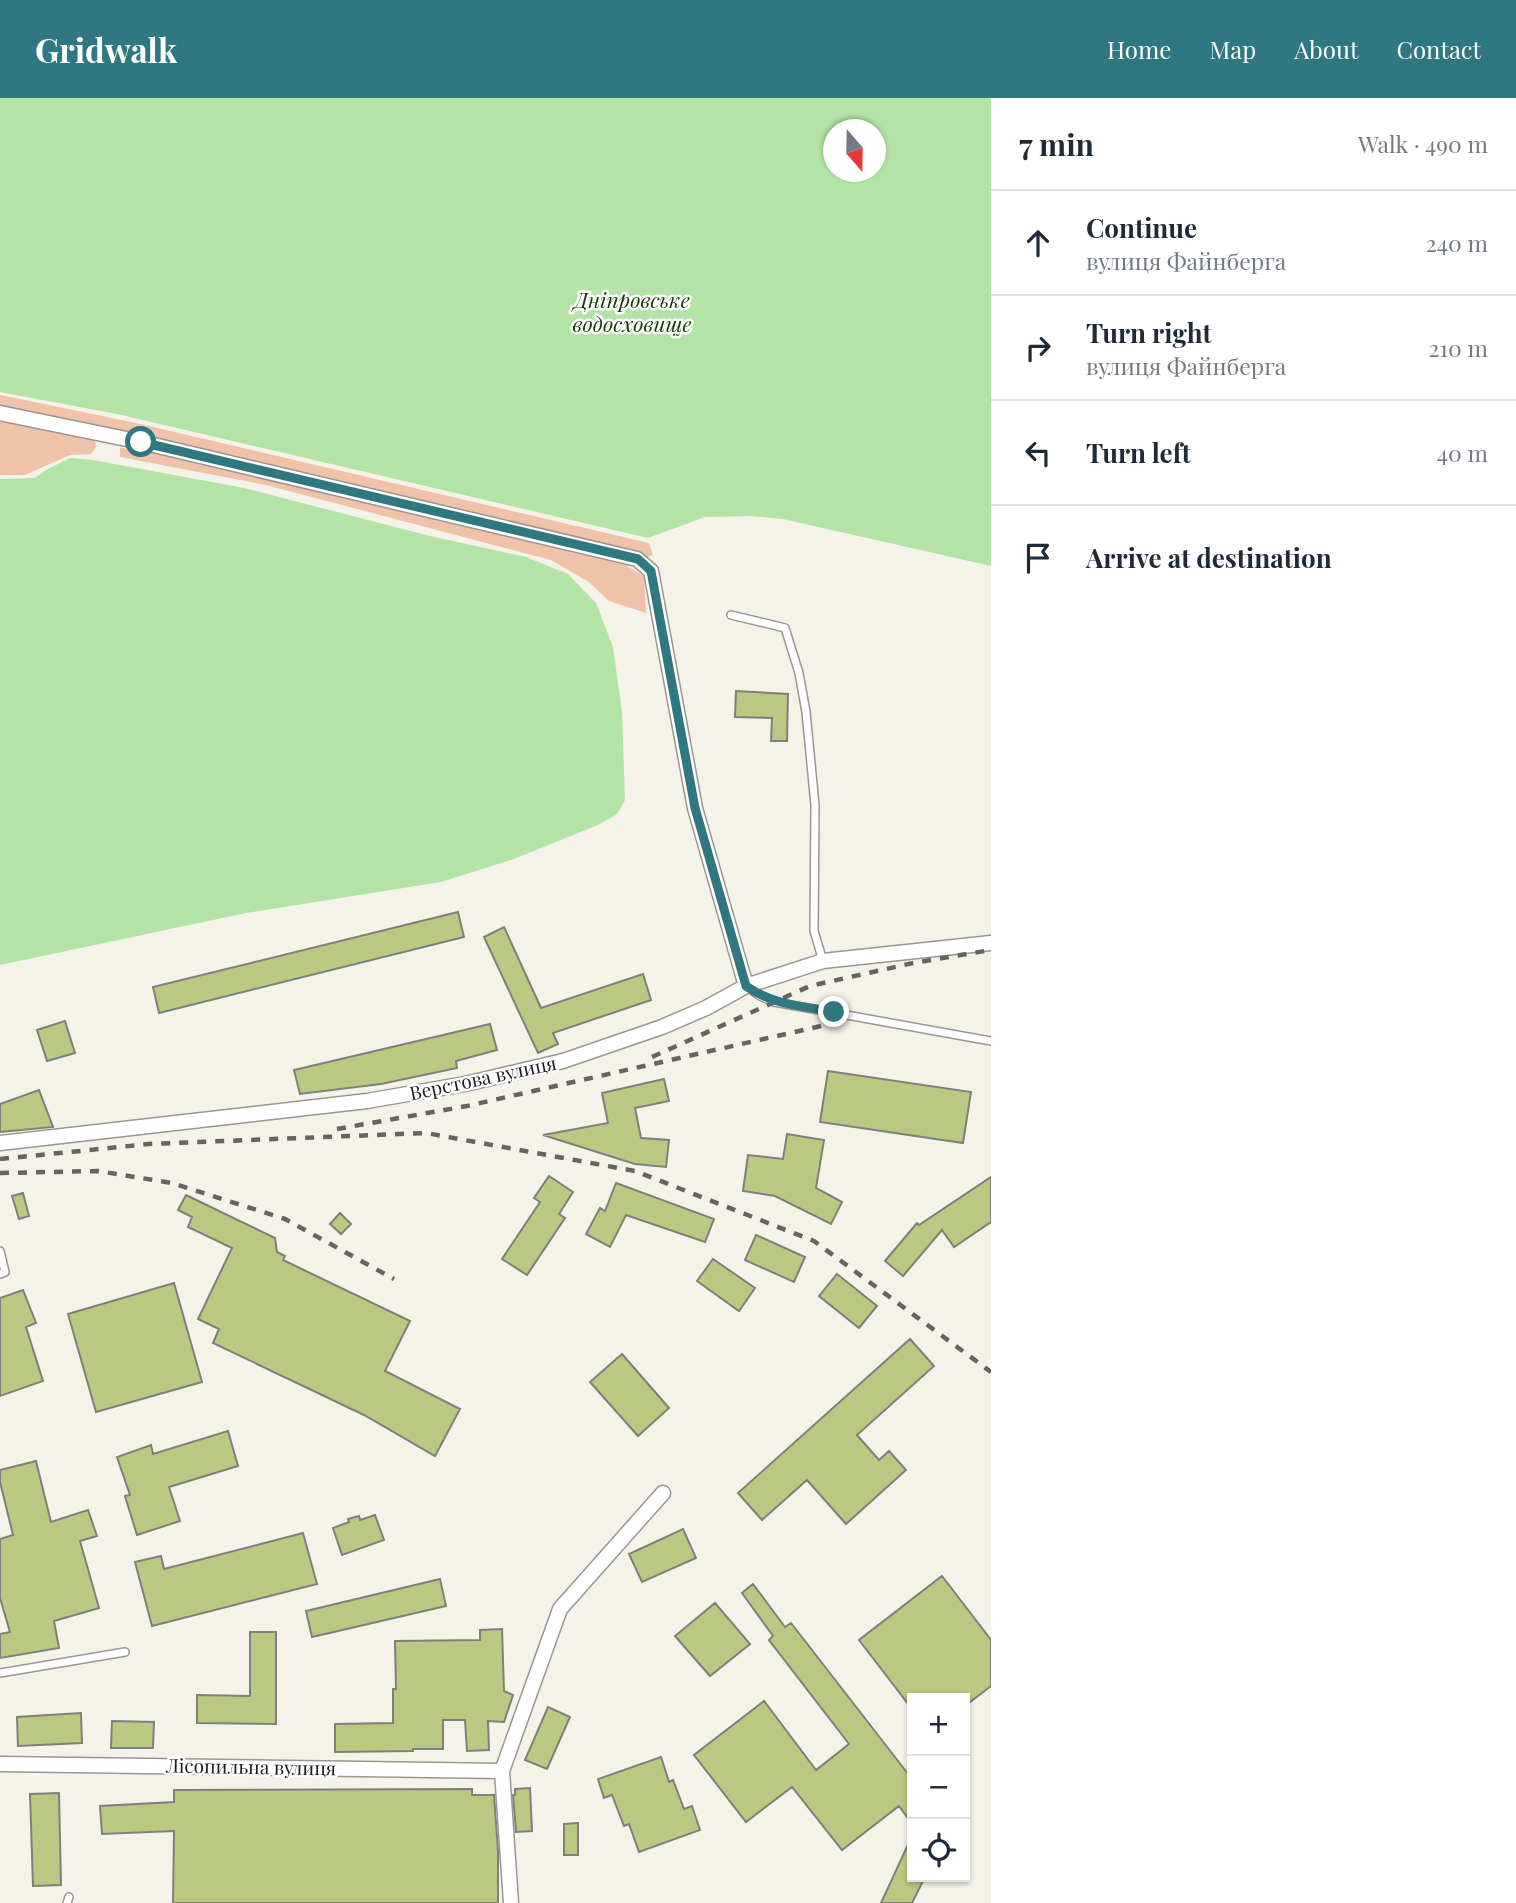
<!DOCTYPE html>
<meta charset="utf-8">
<style>
:root{--surface:#fff;--page:#f6f6f7;--text:#1f2937;--muted:#747a83;--line:#e0e1e3;--accent:#307881}
body{margin:0;font-family:"Playfair Display",serif;background:var(--page);color:var(--text)}
.controls{position:absolute;right:21px;bottom:21px;display:grid;overflow:hidden;border-radius:0px;box-shadow:0 2px 5px #0004}
.controls button{width:63px;height:63px;display:grid;place-items:center;padding:0;border:0;border-bottom:2px solid var(--line);background:var(--surface);color:var(--text);font:35px sans-serif}
.compass{position:absolute;left:823px;top:21px;width:63px;height:63px;border-radius:50%;background:var(--surface);box-shadow:0 2px 5px #0004;rotate:160deg}
.stop{position:absolute;width:21px;height:21px;margin:-16px;border:5px solid #307881;border-radius:50%;background:#fff}
.stop.end{background:#307881;border-color:#fff;box-shadow:0 2px 7px #0008}
.list{margin:0;padding:0;list-style:none}
h2{display:flex;justify-content:space-between;align-items:center;height:91px;margin:0;padding:0 28px;font-size:30px}
h2 small{font-size:23px;font-weight:400;color:var(--muted)}
.list li{display:grid;grid-template-columns:46px 1fr auto;gap:21px;align-items:center;box-sizing:border-box;height:105px;padding:0 28px;border-top:2px solid var(--line)}
.list b{display:block;font-size:26px;white-space:nowrap}
.list p{margin:0;font-size:23px;white-space:nowrap;color:var(--muted)}
.list em{font-size:23px;font-style:normal;color:var(--muted)}
.icon{flex:none;width:38px;height:38px;fill:none;stroke:currentColor;stroke-width:2;stroke-linecap:round;stroke-linejoin:round}
.map{position:relative;flex:none;width:991px;height:1805px;overflow:hidden}
header{display:flex;align-items:center;gap:42px;box-sizing:border-box;height:98px;padding:0 35px;background:var(--accent);color:#fff}
header strong{font-size:33px}
nav{display:flex;gap:38px;margin-inline-start:auto;font-size:24px}
main{display:flex}
aside{flex:1;background:var(--surface)}
.map>svg:first-child{display:block}
.green{fill:#efc2a9}
.water{fill:#b3e3a7;fill-rule:evenodd}
.building{fill:#bbc881;stroke:#7f8179;stroke-width:2}
.lines{fill:none;stroke-linecap:round;stroke-linejoin:round}
.service-casing{stroke:#99978f;stroke-width:10}
.minor-casing{stroke:#99978f;stroke-width:17}
.service{stroke:#fff;stroke-width:7}
.minor{stroke:#fff;stroke-width:14}
.rail{stroke:#66645f;stroke-width:4.5;stroke-dasharray:9 9;stroke-linecap:butt}
.route{stroke:#307881;stroke-width:9}
.labels{text-anchor:middle;stroke-width:5;stroke-linejoin:round;paint-order:stroke}
.street-label{font-size:19px;fill:#1d1c19;stroke:#fff}
.water-label{font-size:21px;font-style:italic;fill:#103c00;stroke:#fff}
</style>
<header>
<strong>Gridwalk</strong>
<nav><a>Home</a><a>Map</a><a>About</a><a>Contact</a></nav>
</header>
<main>
<div class="map">
<svg width="991" height="1805" viewBox="0 0 991 1805">
<rect width="100%" height="100%" fill="#f5f2e9"/>
<path class="green" d="M0 297 136 325 649 445 653 457 645 460 0 314Z
M0 322 95 342 96 349 91 356 70 357 25 377H0Z
M120 350 143 352 229 370 625 467 644 478 646 515 609 503 589 484 551 462 266 387 120 359Z"/>
<path class="water" d="M0 0H991V468L783 421 751 418 705 419 648 440 117 316 0 294ZM834 32H876V74H834Z
M70 360 93 362 244 390 430 438 526 459 568 476 596 505 613 549 622 614 625 702 617 716 598 727 514 761 441 784 246 815 0 867V381L35 380 46 372Z"/>
<path class="building" d="M736 593 788 596 787 643H771L772 620 735 619Z
M458 814 464 839 159 915 153 889Z
M504 829 541 910 643 876 651 902 553 935 558 946 538 955 484 839Z
M65 923 75 955 47 963 37 932Z
M490 926 497 952 456 963 457 970 381 986 300 996 294 972Z
M828 973 971 994 963 1045 820 1024Z
M664 981 669 1003 635 1010 641 1040 669 1042 666 1069 635 1066 543 1037 608 1025 602 995Z
M39 992 53 1029 0 1034V1006Z
M787 1036 824 1042 816 1090 842 1104 831 1126 775 1098 743 1093 748 1057 783 1061Z
M549 1078 573 1094 559 1116 565 1120 527 1177 502 1161 540 1104 534 1100Z
M991 1079V1124L954 1149 942 1132 903 1178 885 1163 917 1125 919 1127Z
M616 1085 714 1121 705 1144 626 1117 610 1149 586 1136 600 1110 605 1113Z
M23 1095 29 1118 19 1121 12 1098Z
M186 1097 275 1140 277 1154 285 1158 283 1162 410 1223 385 1273 460 1311 435 1358 364 1317 213 1245 219 1231 198 1221 232 1150 188 1129 192 1119 178 1112Z
M340 1115 351 1126 341 1136 330 1126Z
M756 1137 805 1159 794 1184 745 1162Z
M713 1161 755 1190 739 1213 697 1183Z
M837 1176 877 1208 859 1230 819 1198Z
M174 1185 202 1284 96 1314 68 1216Z
M23 1192 36 1225 26 1229 43 1283 0 1298V1200Z
M910 1241 934 1268 857 1337 879 1362 889 1353 906 1372 846 1426 807 1382 762 1422 738 1395Z
M622 1256 669 1310 638 1338 590 1284Z
M228 1333 238 1368 169 1389 180 1423 137 1437 125 1398 130 1397 117 1359 151 1347 153 1356Z
M36 1363 51 1424 88 1412 97 1438 80 1443 99 1510 54 1523 59 1550 0 1560V1536L10 1534 0 1500V1441L13 1437 0 1384V1372Z
M375 1417 384 1442 342 1457 333 1430 349 1424 348 1421 359 1418 360 1422Z
M683 1431 696 1460 642 1484 629 1456Z
M303 1435 317 1486 152 1528 135 1464 161 1458 164 1471Z
M942 1478 991 1542V1588L965 1608V1600H912V1611L859 1542Z
M440 1481 446 1508 312 1539 306 1513Z
M753 1486 785 1529 791 1525 912 1681V1726L899 1708 842 1752 792 1689 746 1724 694 1657 764 1603 816 1672 849 1646 769 1542 773 1538 742 1495Z
M715 1505 750 1546 710 1578 675 1538Z
M502 1531 504 1593 513 1597 504 1624 488 1623 489 1652 467 1653 465 1622H443V1651H413V1653L335 1654V1626L393 1625V1591H396L395 1543 480 1542V1532Z
M250 1534H276V1626L197 1625V1597L250 1598Z
M548 1609 570 1619 547 1671 525 1662Z
M81 1615 82 1645 18 1648 17 1619Z
M112 1623 154 1624 153 1650H111Z
M661 1659 669 1684 673 1682 684 1711 692 1708 700 1732 639 1754 629 1726 624 1728 612 1697 604 1700 598 1681Z
M530 1690 532 1733 516 1734 513 1697H515V1691Z
M472 1691V1697H494L498 1753V1805H173L174 1733 102 1736 100 1708 174 1704V1692Z
M59 1695 61 1787 33 1788 30 1696Z
M578 1725V1757H564V1726Z
M912 1738V1779H925L912 1805H881Z"/>
<g class="lines">
<defs>
<path id="service" d="M731 517 785 530 799 575 806 614 815 707 814 833 823 863
M747 889 760 898 774 904 991 943
M0 1153 5 1174 0 1176
M0 1575 125 1554
M67 1805 69 1799"/>
<path id="minor" d="M0 315 141 344 637 461 651 473 695 710 746 888
M0 1045 367 1003 465 986 563 963 662 929 706 910 746 888 823 863 991 845
M0 1666 502 1673
M511 1805 502 1673 560 1511 663 1395"/>
</defs>
<use href="#service" class="service-casing"/>
<use href="#minor" class="minor-casing"/>
<use href="#service" class="service"/>
<use href="#minor" class="minor"/>
<path class="rail" d="M652 959 810 888 913 865 991 852
M337 1031 467 1008 830 926
M0 1061 149 1046 426 1035 635 1073 814 1143 991 1274
M0 1075 98 1073 172 1085 285 1121 394 1181"/>
</g>
<g class="lines">
<path class="route" d="M141 344 638 461 651 473 695 710 746 888C772 907 803 908 834 914"/>
</g>
<g class="labels">
<g class="street-label">
<text transform="translate(483 980) rotate(-12)" y="7">Верстова вулиця</text>
<text transform="translate(251 1669) rotate(1)" y="7">Лісопильна вулиця</text>
</g>
<g class="water-label">
<text x="632" y="210">Дніпровське<tspan x="632" dy="24">водосховище</tspan></text>
</g>
</g>
</svg>
<div class="controls">
<button>+</button>
<button>−</button>
<button><svg class="icon" aria-label="locate" viewBox="0 0 24 24"><circle cx="12" cy="12" r="6"/><path d="M12 2v4M12 18v4M2 12h4M18 12h4"/></svg></button>
</div>
<svg class="compass" viewBox="-18 -18 36 36"><path d="M0-13l5 13h-10z" fill="#e53935"/><path d="M0 13l5-13h-10z" fill="#747a83"/></svg>
<div class="stop" style="left:141px;top:344px"></div>
<div class="stop end" style="left:834px;top:914px"></div>
</div>
<aside>
<h2>7 min<small>Walk · 490 m</small></h2>
<ul class="list">
<li><svg class="icon" aria-label="ahead" viewBox="0 0 24 24"><path d="M12 20V5M6 11l6-6 6 6"/></svg><div><b>Continue</b><p>вулиця Файнберга</p></div><em>240 m</em></li>
<li><svg class="icon" aria-label="right" viewBox="0 0 24 24"><path d="M7 20v-9h11M14 6l5 5-5 5"/></svg><div><b>Turn right</b><p>вулиця Файнберга</p></div><em>210 m</em></li>
<li><svg class="icon" aria-label="left" viewBox="0 0 24 24"><path d="M17 20v-9H6M10 6l-5 5 5 5"/></svg><div><b>Turn left</b></div><em>40 m</em></li>
<li><svg class="icon" aria-label="arrive" viewBox="0 0 24 24"><path d="M6 21V4h12l-3 4 3 4H6"/></svg><div><b>Arrive at destination</b></div></li>
</ul>
</aside>
</main>
